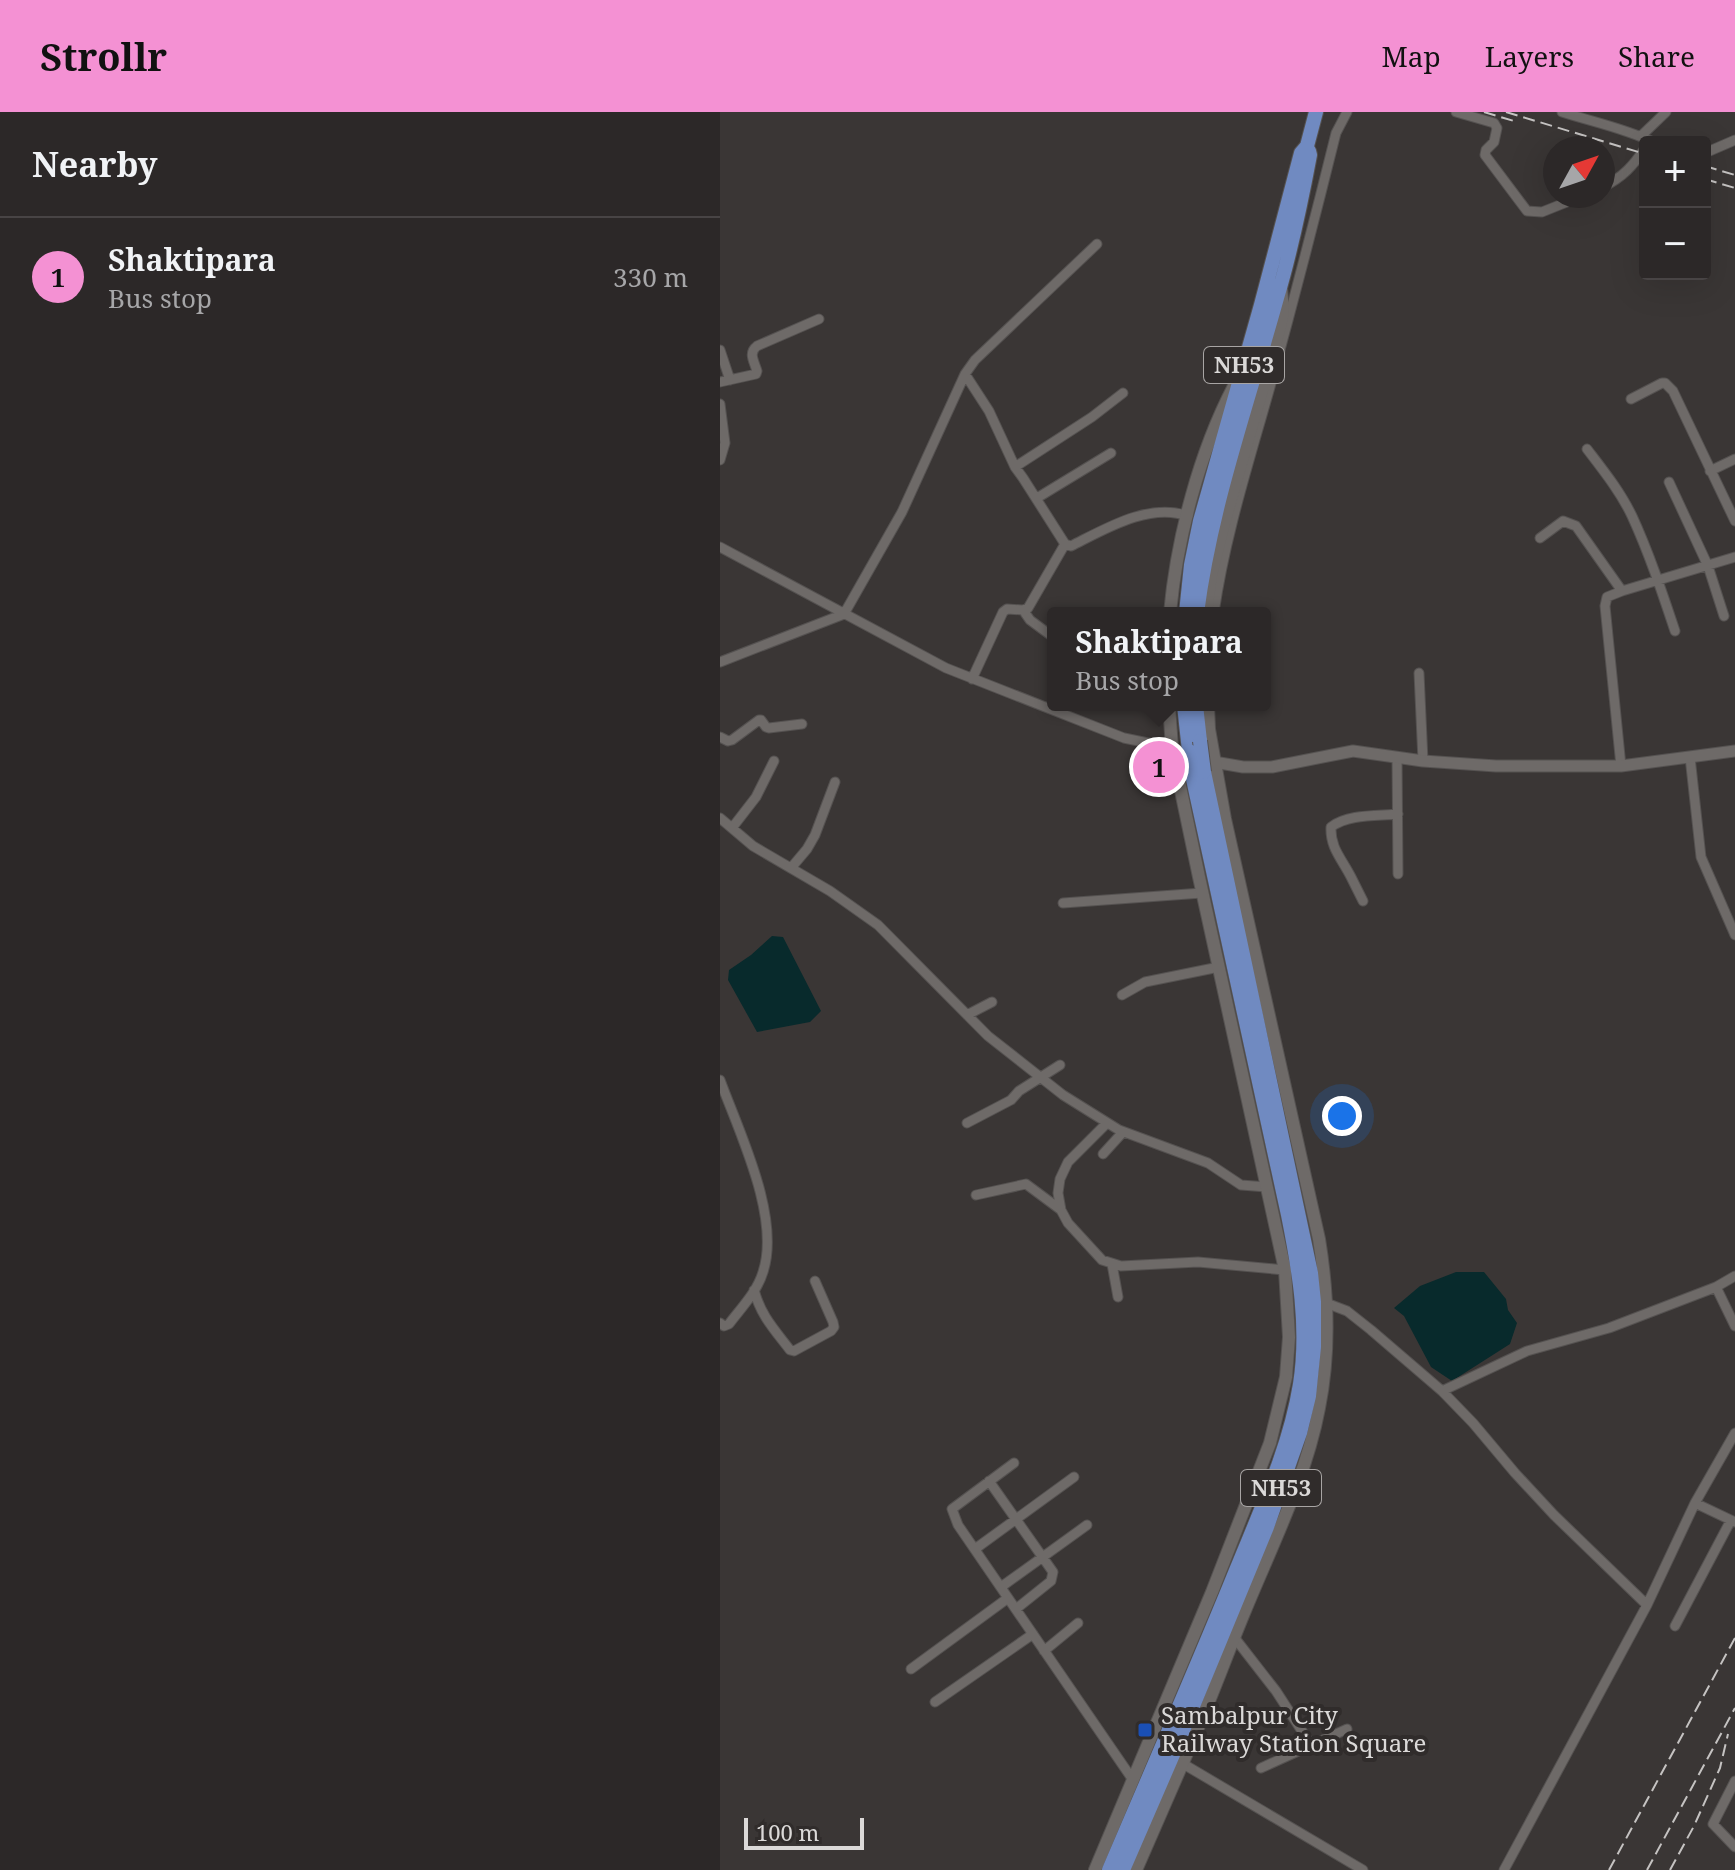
<!DOCTYPE html>
<meta charset="utf-8">
<style>
:root{--surface:#2c2828;--page:#343030;--text:#f1f3f6;--muted:#a6a6a8;--line:#484445;--accent:#f491d3}
body{margin:0;font-family:"Noto Serif",serif;background:var(--page);color:var(--text)}
.controls{position:absolute;right:24px;top:24px;display:grid;overflow:hidden;border-radius:8px;box-shadow:0 8px 32px #0002}
.controls button{width:72px;height:72px;display:grid;place-items:center;padding:0;border:0;border-bottom:2px solid var(--line);background:var(--surface);color:var(--text);font:40px sans-serif}
.compass{position:absolute;left:823px;top:24px;width:72px;height:72px;border-radius:50%;background:var(--surface);box-shadow:0 8px 32px #0002;rotate:50deg}
.scale{position:absolute;left:24px;bottom:20px;width:120px;box-sizing:border-box;padding-left:8px;border:4px solid #dbd9d8;border-top:0;font-size:22px;line-height:28px;white-space:nowrap;color:#dbd9d8;-webkit-text-stroke:6px #302c2b;paint-order:stroke}
.you{position:absolute;left:622px;top:1004px;width:28px;height:28px;margin:-20px;border:6px solid #fff;border-radius:50%;background:#1a73e8;box-shadow:0 0 0 12px #1a73e833}
.badge{display:grid;place-items:center;width:52px;height:52px;border-radius:50%;background:var(--accent);color:#111;font-size:26px;font-weight:700}
.pin{position:absolute;translate:-50% -50%;border:4px solid #fff;box-shadow:0 2px 8px #0006}
.popup{position:absolute;left:327px;top:495px;width:224px;height:104px;box-sizing:border-box;display:grid;place-content:center;border-radius:8px;background:var(--surface);filter:drop-shadow(0 2px 6px #0005);font-size:26px;white-space:nowrap;color:var(--muted)}
.popup b{font-size:30px;color:var(--text)}
.popup::after{content:'';position:absolute;left:50%;top:100%;margin-left:-16px;border:16px solid transparent;border-top-color:var(--surface)}
.list{margin:0;padding:0;list-style:none}
h2{display:flex;justify-content:space-between;align-items:center;height:104px;margin:0;padding:0 32px;font-size:34px}
h2 small{font-size:26px;font-weight:400;color:var(--muted)}
.list li{display:grid;grid-template-columns:52px 1fr auto;gap:24px;align-items:center;box-sizing:border-box;height:120px;padding:0 32px;border-top:2px solid var(--line)}
.list b{display:block;font-size:30px;white-space:nowrap}
.list p{margin:0;font-size:26px;white-space:nowrap;color:var(--muted)}
.list em{font-size:26px;font-style:normal;color:var(--muted)}
.map{position:relative;flex:none;width:1015px;height:1758px;overflow:hidden}
header{display:flex;align-items:center;gap:48px;box-sizing:border-box;height:112px;padding:0 40px;background:var(--accent);color:#111}
header strong{font-size:38px}
nav{display:flex;gap:44px;margin-inline-start:auto;font-size:28px}
main{display:flex}
aside{flex:1;background:var(--surface)}
.map>svg:first-child{display:block}
.water{fill:#082a2c}
.lines{fill:none;stroke-linecap:round;stroke-linejoin:round}
.minor-casing{stroke:#555251;stroke-width:11}
.tertiary-casing{stroke:#555251;stroke-width:13}
.secondary-casing{stroke:#555251;stroke-width:14}
.trunk-casing{stroke:#555251;stroke-width:16}
.minor{stroke:#6e6a68;stroke-width:9}
.tertiary{stroke:#6e6a68;stroke-width:11}
.secondary{stroke:#6e6a68;stroke-width:12}
.trunk{stroke:#708ac1;stroke-width:14}
.rail{stroke:#c5c3c2;stroke-width:2;stroke-dasharray:12 6;stroke-linecap:butt}
.trunk-bridge-casing{stroke:#555251;stroke-width:16;stroke-linecap:butt}
.trunk-bridge{stroke:#708ac1;stroke-width:14}
.transit-dot{fill:#1a4fb4;stroke:#302c2b;stroke-width:3}
.labels{text-anchor:middle;stroke-width:8;stroke-linejoin:round;paint-order:stroke}
.shield{fill:#302c2b;stroke:#a8a5a4;stroke-width:2}
.shield-label{font-size:22px;font-weight:bold;fill:#dbd9d8}
.poi-label{font-size:24px;fill:#dbd9d8;stroke:#302c2b;text-anchor:start}
</style>
<header>
<strong>Strollr</strong>
<nav><a>Map</a><a>Layers</a><a>Share</a></nav>
</header>
<main>
<aside>
<h2>Nearby<small></small></h2>
<ul class="list">
<li><span class="badge">1</span><div><b>Shaktipara</b><p>Bus stop</p></div><em>330 m</em></li>
</ul>
</aside>
<div class="map">
<svg width="1015" height="1758" viewBox="0 0 1015 1758">
<rect width="100%" height="100%" fill="#3a3635"/>
<path class="water" d="M52 824 63 825 101 899 90 910 37 920 8 868 9 858 31 843Z
M736 1160H764L786 1187 788 1198 797 1211 790 1232 732 1269 711 1255 684 1204 674 1196 700 1174Z"/>
<g class="lines">
<defs>
<path id="minor" d="M736 0 774 11 777 16 774 30 766 38 765 43 807 99 822 100 862 84
M842 0C873 10 904 16 933 30
M921 24 946 0
M985 41 1015 28
M883 75C903 65 913 54 925 36
M0 238 10 268
M245 262 269 299 295 355 303 366 345 432
M0 270 36 262 37 259C34 249 28 241 37 234L99 207
M911 287 942 271H945L953 279 1015 409
M0 292 5 331 0 348
M867 337C883 358 900 379 912 404 929 441 942 480 955 519
M295 355 372 305 403 281
M990 359 1015 347
M949 370 988 454 1004 504
M317 386 391 341
M820 426 843 409 856 414 902 479 887 485 885 494 901 654
M345 432 351 434C385 417 429 390 468 404
M0 435 226 556 404 626 452 636 471 642
M902 479 1015 445
M303 498 310 508 333 525
M494 501C505 424 529 350 550 275 573 191 595 106 616 21L627 0
M0 550 124 502 182 400 245 262 255 248 377 132
M699 561 703 649
M252 567 283 500 287 497 303 498 308 496 345 432
M0 625 8 629 12 628 39 608H41L46 615 49 616 82 612
M677 645 678 762
M970 645 981 745 1015 823
M0 706 33 734 110 779 158 813 268 924 343 983 399 1018 488 1051 521 1073 547 1075
M12 716 36 685 54 649
M71 756 87 737 95 723 115 670
M643 789C639 781 635 773 631 765 622 747 610 736 611 715 628 702 656 704 678 702
M343 791 482 781
M402 883 425 870 499 855
M247 903 272 890
M0 968C19 1020 61 1105 43 1160 37 1180 21 1196 9 1212L4 1214 0 1211
M247 1011 291 988 299 979 340 953
M387 1011 348 1050 340 1067 338 1081 341 1098 348 1111 382 1148 401 1154 478 1150 565 1158
M383 1042 403 1020
M256 1083 306 1072 341 1098
M392 1152 398 1185
M996 1175 1015 1214
M34 1178C41 1204 54 1217 70 1238L74 1239 111 1219 114 1215 113 1210 95 1169
M606 1191 627 1199 651 1218 722 1279 753 1311 795 1361 834 1403 927 1493
M722 1279 807 1239 889 1216 996 1175 1015 1164
M294 1351 232 1397 238 1413 413 1668
M269 1369 333 1460 331 1469 296 1497
M975 1391 1015 1410
M255 1437 354 1365
M281 1475 367 1413
M955 1514 1011 1408
M514 1525 556 1579 591 1633
M324 1539 358 1511
M191 1557 288 1486
M215 1590 313 1522
M460 1650 643 1758
M541 1656 627 1617
M1015 1669 993 1712 1015 1735
M784 1758 927 1493 975 1391 1015 1321"/>
<path id="tertiary" d="M494 650 523 655H552L633 639 703 649 776 654H901L1015 639"/>
<path id="secondary" d="M450 501C457 426 479 341 514 274
M486 501 491 463 503 415 560 215 563 200 561 175
M375 1758 492 1480 550 1331 566 1265 569 1225 565 1158 479 765 452 636 449 593
M416 1758C435 1714 455 1669 474 1625 492 1584 507 1542 524 1501 551 1435 586 1366 599 1296 610 1241 608 1182 599 1127L505 707 489 617 488 593"/>
<path id="trunk" d="M466 501 471 453 480 409 541 193 581 41 587 34 596 0
M477 501C491 393 528 291 557 186 571 139 581 91 590 43L589 39
M464 593 469 639
M476 593 480 629
M389 1758C432 1657 476 1557 517 1456 541 1397 570 1335 580 1272 589 1215 579 1158 568 1103L471 658
M403 1758 452 1645 547 1415 580 1321 589 1284 594 1235V1190L591 1161 484 660"/>
</defs>
<use href="#minor" class="minor-casing"/>
<use href="#tertiary" class="tertiary-casing"/>
<use href="#secondary" class="secondary-casing"/>
<use href="#trunk" class="trunk-casing"/>
<use href="#minor" class="minor"/>
<use href="#tertiary" class="tertiary"/>
<use href="#secondary" class="secondary"/>
<use href="#trunk" class="trunk"/>
<path class="rail" d="M764 0 794 9
M786 0 925 42
M985 54 1015 63
M985 67 1015 76
M889 1758 1015 1526
M927 1758 1015 1596
M950 1758 974 1714 1000 1656 1008 1622"/>
<defs>
<path id="trunk-bridge" d="M480 629 484 660
M469 639 471 658"/>
</defs>
<use href="#trunk-bridge" class="trunk-bridge-casing"/>
<use href="#trunk-bridge" class="trunk-bridge"/>
</g>
<rect class="transit-dot" x="417" y="1610" width="16" height="16" rx="4"/>
<g class="labels">
<g class="shield">
<rect x="484" y="235" width="80" height="36" rx="6"/>
<rect x="521" y="1358" width="80" height="36" rx="6"/>
</g>
<g class="shield-label">
<text x="524" y="261">NH53</text>
<text x="561" y="1384">NH53</text>
</g>
<g class="poi-label">
<text x="441" y="1612">Sambalpur City<tspan x="441" dy="28">Railway Station Square</tspan></text>
</g>
</g>
</svg>
<div class="controls">
<button>+</button>
<button>−</button>
</div>
<svg class="compass" viewBox="-18 -18 36 36"><path d="M0-13l5 13h-10z" fill="#e53935"/><path d="M0 13l5-13h-10z" fill="#a6a6a8"/></svg>
<div class="scale">100 m</div>
<div class="you"></div>
<div class="pin badge" style="left:439px;top:655px">1</div>
<div class="popup"><b>Shaktipara</b>Bus stop</div>
</div>
</main>
